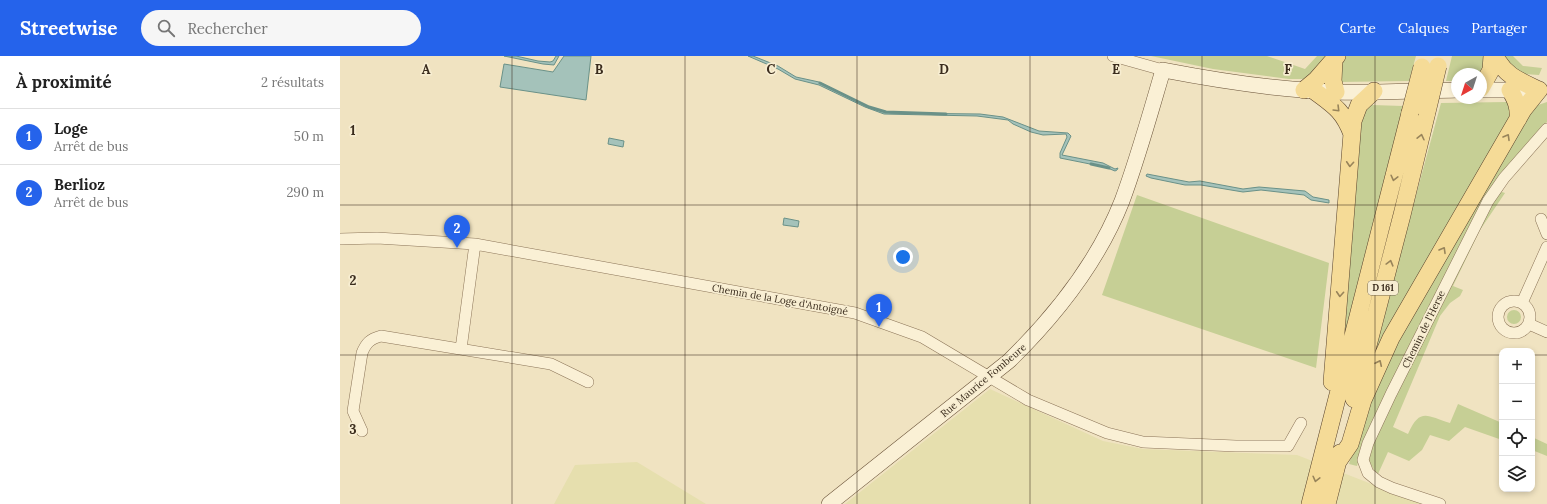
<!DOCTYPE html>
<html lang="fr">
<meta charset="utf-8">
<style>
:root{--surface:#fff;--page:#f6f6f6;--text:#222;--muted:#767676;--line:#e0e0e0;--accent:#2563eb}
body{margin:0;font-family:Lora,serif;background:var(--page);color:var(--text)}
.controls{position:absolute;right:12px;bottom:12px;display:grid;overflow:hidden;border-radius:8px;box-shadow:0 2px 6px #0003}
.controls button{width:36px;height:36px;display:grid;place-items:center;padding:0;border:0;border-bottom:1px solid var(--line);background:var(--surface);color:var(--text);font:20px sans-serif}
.compass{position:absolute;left:1111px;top:12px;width:36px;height:36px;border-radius:50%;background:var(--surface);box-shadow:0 2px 6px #0003;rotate:219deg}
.you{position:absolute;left:563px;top:201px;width:14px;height:14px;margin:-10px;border:3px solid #fff;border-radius:50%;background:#1a73e8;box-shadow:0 0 0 6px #1a73e833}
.badge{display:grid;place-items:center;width:26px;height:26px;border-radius:50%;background:var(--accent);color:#fff;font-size:13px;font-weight:700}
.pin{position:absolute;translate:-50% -33px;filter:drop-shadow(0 1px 2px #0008)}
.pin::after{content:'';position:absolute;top:21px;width:14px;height:12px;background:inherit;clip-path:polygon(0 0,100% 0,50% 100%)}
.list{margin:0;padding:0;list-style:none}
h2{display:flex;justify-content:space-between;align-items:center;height:52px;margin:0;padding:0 16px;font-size:17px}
h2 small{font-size:13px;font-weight:400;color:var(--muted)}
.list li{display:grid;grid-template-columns:26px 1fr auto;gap:12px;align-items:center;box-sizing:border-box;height:56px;padding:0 16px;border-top:1px solid var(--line)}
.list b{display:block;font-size:15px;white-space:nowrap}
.list p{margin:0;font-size:13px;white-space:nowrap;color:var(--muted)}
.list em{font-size:13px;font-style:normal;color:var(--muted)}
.icon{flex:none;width:22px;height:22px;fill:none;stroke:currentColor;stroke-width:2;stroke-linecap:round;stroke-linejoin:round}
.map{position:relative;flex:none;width:1207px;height:448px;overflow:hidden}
header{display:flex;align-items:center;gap:24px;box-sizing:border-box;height:56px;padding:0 20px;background:var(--accent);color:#fff}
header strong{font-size:19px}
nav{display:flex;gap:22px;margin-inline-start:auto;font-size:14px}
.search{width:280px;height:36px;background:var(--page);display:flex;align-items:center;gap:10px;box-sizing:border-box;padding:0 14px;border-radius:22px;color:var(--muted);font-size:15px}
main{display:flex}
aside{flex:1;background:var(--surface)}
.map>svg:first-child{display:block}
.farmland{fill:#e6dfae}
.green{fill:#c6cf95}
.water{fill:#a4c2ba;stroke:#6a9188}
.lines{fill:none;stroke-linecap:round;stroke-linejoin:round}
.stream{stroke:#6a9188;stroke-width:3}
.street-casing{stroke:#8b7458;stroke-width:12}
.secondary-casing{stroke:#6c553b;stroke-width:16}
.primary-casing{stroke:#58422c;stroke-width:18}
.street{stroke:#faf0d5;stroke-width:11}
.secondary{stroke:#faf0d5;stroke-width:15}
.primary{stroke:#f5db97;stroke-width:17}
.primary-bridge-casing{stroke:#58422c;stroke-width:18;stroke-linecap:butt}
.primary-bridge{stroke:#f5db97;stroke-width:17}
.oneway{stroke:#98845a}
.grid{fill:none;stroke:#3a2c1d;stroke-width:1;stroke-opacity:0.55}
.labels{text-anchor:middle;stroke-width:3.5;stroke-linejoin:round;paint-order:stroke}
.shield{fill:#f7edd1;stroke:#736653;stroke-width:1}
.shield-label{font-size:9px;font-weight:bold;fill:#3a2c1d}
.street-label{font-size:10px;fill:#3a2c1d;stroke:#f7edd1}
.grid-label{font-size:13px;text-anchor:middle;font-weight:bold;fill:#3a2c1d;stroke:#f7edd1;stroke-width:3.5;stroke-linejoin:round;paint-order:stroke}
</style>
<header>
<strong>Streetwise</strong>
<div class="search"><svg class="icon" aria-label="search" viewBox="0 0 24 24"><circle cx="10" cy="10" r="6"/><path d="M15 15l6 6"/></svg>Rechercher</div>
<nav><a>Carte</a><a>Calques</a><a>Partager</a></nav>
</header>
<main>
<aside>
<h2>À proximité<small>2 résultats</small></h2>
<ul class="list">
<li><span class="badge">1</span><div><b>Loge</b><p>Arrêt de bus</p></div><em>50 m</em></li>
<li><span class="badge">2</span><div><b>Berlioz</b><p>Arrêt de bus</p></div><em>290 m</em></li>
</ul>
</aside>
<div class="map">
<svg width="1207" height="448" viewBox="0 0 1207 448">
<rect width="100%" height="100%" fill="#f0e3c1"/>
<path class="farmland" d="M650 333 763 385 803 393 957 399 1083 448H505Z
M297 406 366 448H214L235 409Z"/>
<path class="green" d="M811 0H927L965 13 977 0H990L965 23H949L873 13Z
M1000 0H1076L1069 25 998 26Z
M1112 0H1148L1141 18H1117V25H1106Z
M1160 0H1173L1183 10 1202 12 1199 19 1183 18Z
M1167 46 1174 55 1023 335 1101 47Z
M1207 46V66L1165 113 1023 389 1017 410 1009 408 1020 371 1051 299 1120 175 1195 50Z
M1032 49 1063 50 999 310 1017 69 1024 55Z
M1159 135 1165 137 1140 174 1113 230 1123 234 1120 240 1110 247 1100 260 1053 371 1068 378C1080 351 1087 360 1110 367L1118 348 1162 367V384L1125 371 1109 385 1090 379 1082 394 1069 405 1048 396 1038 418 1034 414 1029 405 1033 385Z
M797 139 989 207 976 312 762 239Z
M1167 261a7 7 0 1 1 14 0a7 7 0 1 1-14 0Z
M1192 381 1207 388V400L1192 394Z"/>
<path class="water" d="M164 0H176L198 5 210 6 213 5 216 0H219L214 9 203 8Z
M224 0H251L246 44 160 31 164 8 213 16Z
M408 0H413L438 10 456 21 479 26 533 53 551 57 640 58 663 61 699 75 728 77 731 80 722 99 763 107 775 113 778 112 777 114 775 115 765 111 720 102V97L727 81 726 78 703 79 691 76 673 68 668 64 637 60 544 58 525 51 479 29 455 23 438 13Z
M269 82 284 85 283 91 268 88Z
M807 118 849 126 860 125 903 133 919 131 965 135 973 141 989 144V147L971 144 964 139 921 134 903 136 861 129H845L811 122 806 120Z
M444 162 459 165 458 171 443 169Z"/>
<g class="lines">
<path class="stream" d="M480 27 529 51 546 56 606 58
M751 108 769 112"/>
<defs>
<path id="street" d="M773 0 823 14
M1201 163 1207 178
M0 183 37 182 135 188 515 257 582 281 688 344 767 377 803 386 896 390H948L961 367
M1158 261a16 16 0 1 1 32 0a16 16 0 1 1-32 0Z
M1182 247 1207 191
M1189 268 1207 276
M121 293 135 188
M22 375 13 355 22 297C26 287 30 283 41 280L211 308 248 326
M1100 448 1052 432 1039 426 1028 417 1023 404 1028 387 1051 338 1148 145 1164 122 1207 73"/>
<path id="secondary" d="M1141 34H1182
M489 448 669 305C715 260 758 206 782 145 798 102 810 58 823 14 880 25 937 34 995 36 1036 37 1077 35 1117 34"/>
<path id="primary" d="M994 4 993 25 996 36
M1141 32 1151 14 1152 0
M964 34 976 24 997 0
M973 34C993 49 1003 54 1012 78
M1170 34C1176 44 1179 51 1178 63
M992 326 1013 65 1019 49 1034 35
M1014 343 1062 159 1087 56
M997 407 1010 388 1023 344 1051 282 1183 54 1199 34C1180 25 1165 20 1155 0
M970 448 1070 57
M987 448 1000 397"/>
</defs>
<use href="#street" class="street-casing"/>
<use href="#secondary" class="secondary-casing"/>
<use href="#primary" class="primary-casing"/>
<use href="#street" class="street"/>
<use href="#secondary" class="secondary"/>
<use href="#primary" class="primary"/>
<defs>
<path id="primary-bridge" d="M1087 56 1098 10
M1070 57 1082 11"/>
</defs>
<use href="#primary-bridge" class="primary-bridge-casing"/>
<use href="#primary-bridge" class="primary-bridge"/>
</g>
<defs><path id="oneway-chevron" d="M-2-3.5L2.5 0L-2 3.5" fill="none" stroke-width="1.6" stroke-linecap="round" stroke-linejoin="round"/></defs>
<g class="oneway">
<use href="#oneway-chevron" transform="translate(997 53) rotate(45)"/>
<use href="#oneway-chevron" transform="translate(1081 81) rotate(-77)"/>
<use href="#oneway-chevron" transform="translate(1167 81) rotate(-60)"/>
<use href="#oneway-chevron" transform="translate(1010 108) rotate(94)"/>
<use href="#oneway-chevron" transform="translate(1054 122) rotate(104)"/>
<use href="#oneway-chevron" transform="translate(1103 194) rotate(-60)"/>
<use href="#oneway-chevron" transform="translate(1050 207) rotate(-75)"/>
<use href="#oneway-chevron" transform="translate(1000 238) rotate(94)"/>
<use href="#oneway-chevron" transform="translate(1039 307) rotate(-65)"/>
<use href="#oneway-chevron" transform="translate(976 423) rotate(104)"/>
</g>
<path class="grid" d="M172 0V448M345 0V448M517 0V448M690 0V448M862 0V448M1035 0V448M0 149H1207M0 299H1162M1192 299H1207"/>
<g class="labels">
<rect class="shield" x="1028" y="225" width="30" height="14" rx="3"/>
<g class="shield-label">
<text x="1043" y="235">D 161</text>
</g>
<g class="street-label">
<text transform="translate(440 243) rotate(10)" y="4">Chemin de la Loge d'Antoigné</text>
<text transform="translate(1083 273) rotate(-64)" y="4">Chemin de l'Herse</text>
<text transform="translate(643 324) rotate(-40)" y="4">Rue Maurice Fombeure</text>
</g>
</g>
<g class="grid-label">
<text x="86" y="18">A</text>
<text x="259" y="18">B</text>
<text x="431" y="18">C</text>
<text x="604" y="18">D</text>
<text x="776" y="18">E</text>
<text x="948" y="18">F</text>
<text x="13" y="79">1</text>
<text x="13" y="229">2</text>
<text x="13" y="378">3</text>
</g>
</svg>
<div class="controls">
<button>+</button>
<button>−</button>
<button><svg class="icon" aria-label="locate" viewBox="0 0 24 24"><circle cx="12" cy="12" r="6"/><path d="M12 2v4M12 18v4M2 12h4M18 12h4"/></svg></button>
<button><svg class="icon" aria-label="layers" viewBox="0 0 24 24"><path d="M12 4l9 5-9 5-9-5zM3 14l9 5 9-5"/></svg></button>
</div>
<svg class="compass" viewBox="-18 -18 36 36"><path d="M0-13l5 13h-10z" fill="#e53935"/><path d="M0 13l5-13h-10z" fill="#767676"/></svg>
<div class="you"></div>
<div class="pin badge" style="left:539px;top:271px">1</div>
<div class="pin badge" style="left:117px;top:192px">2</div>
</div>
</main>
